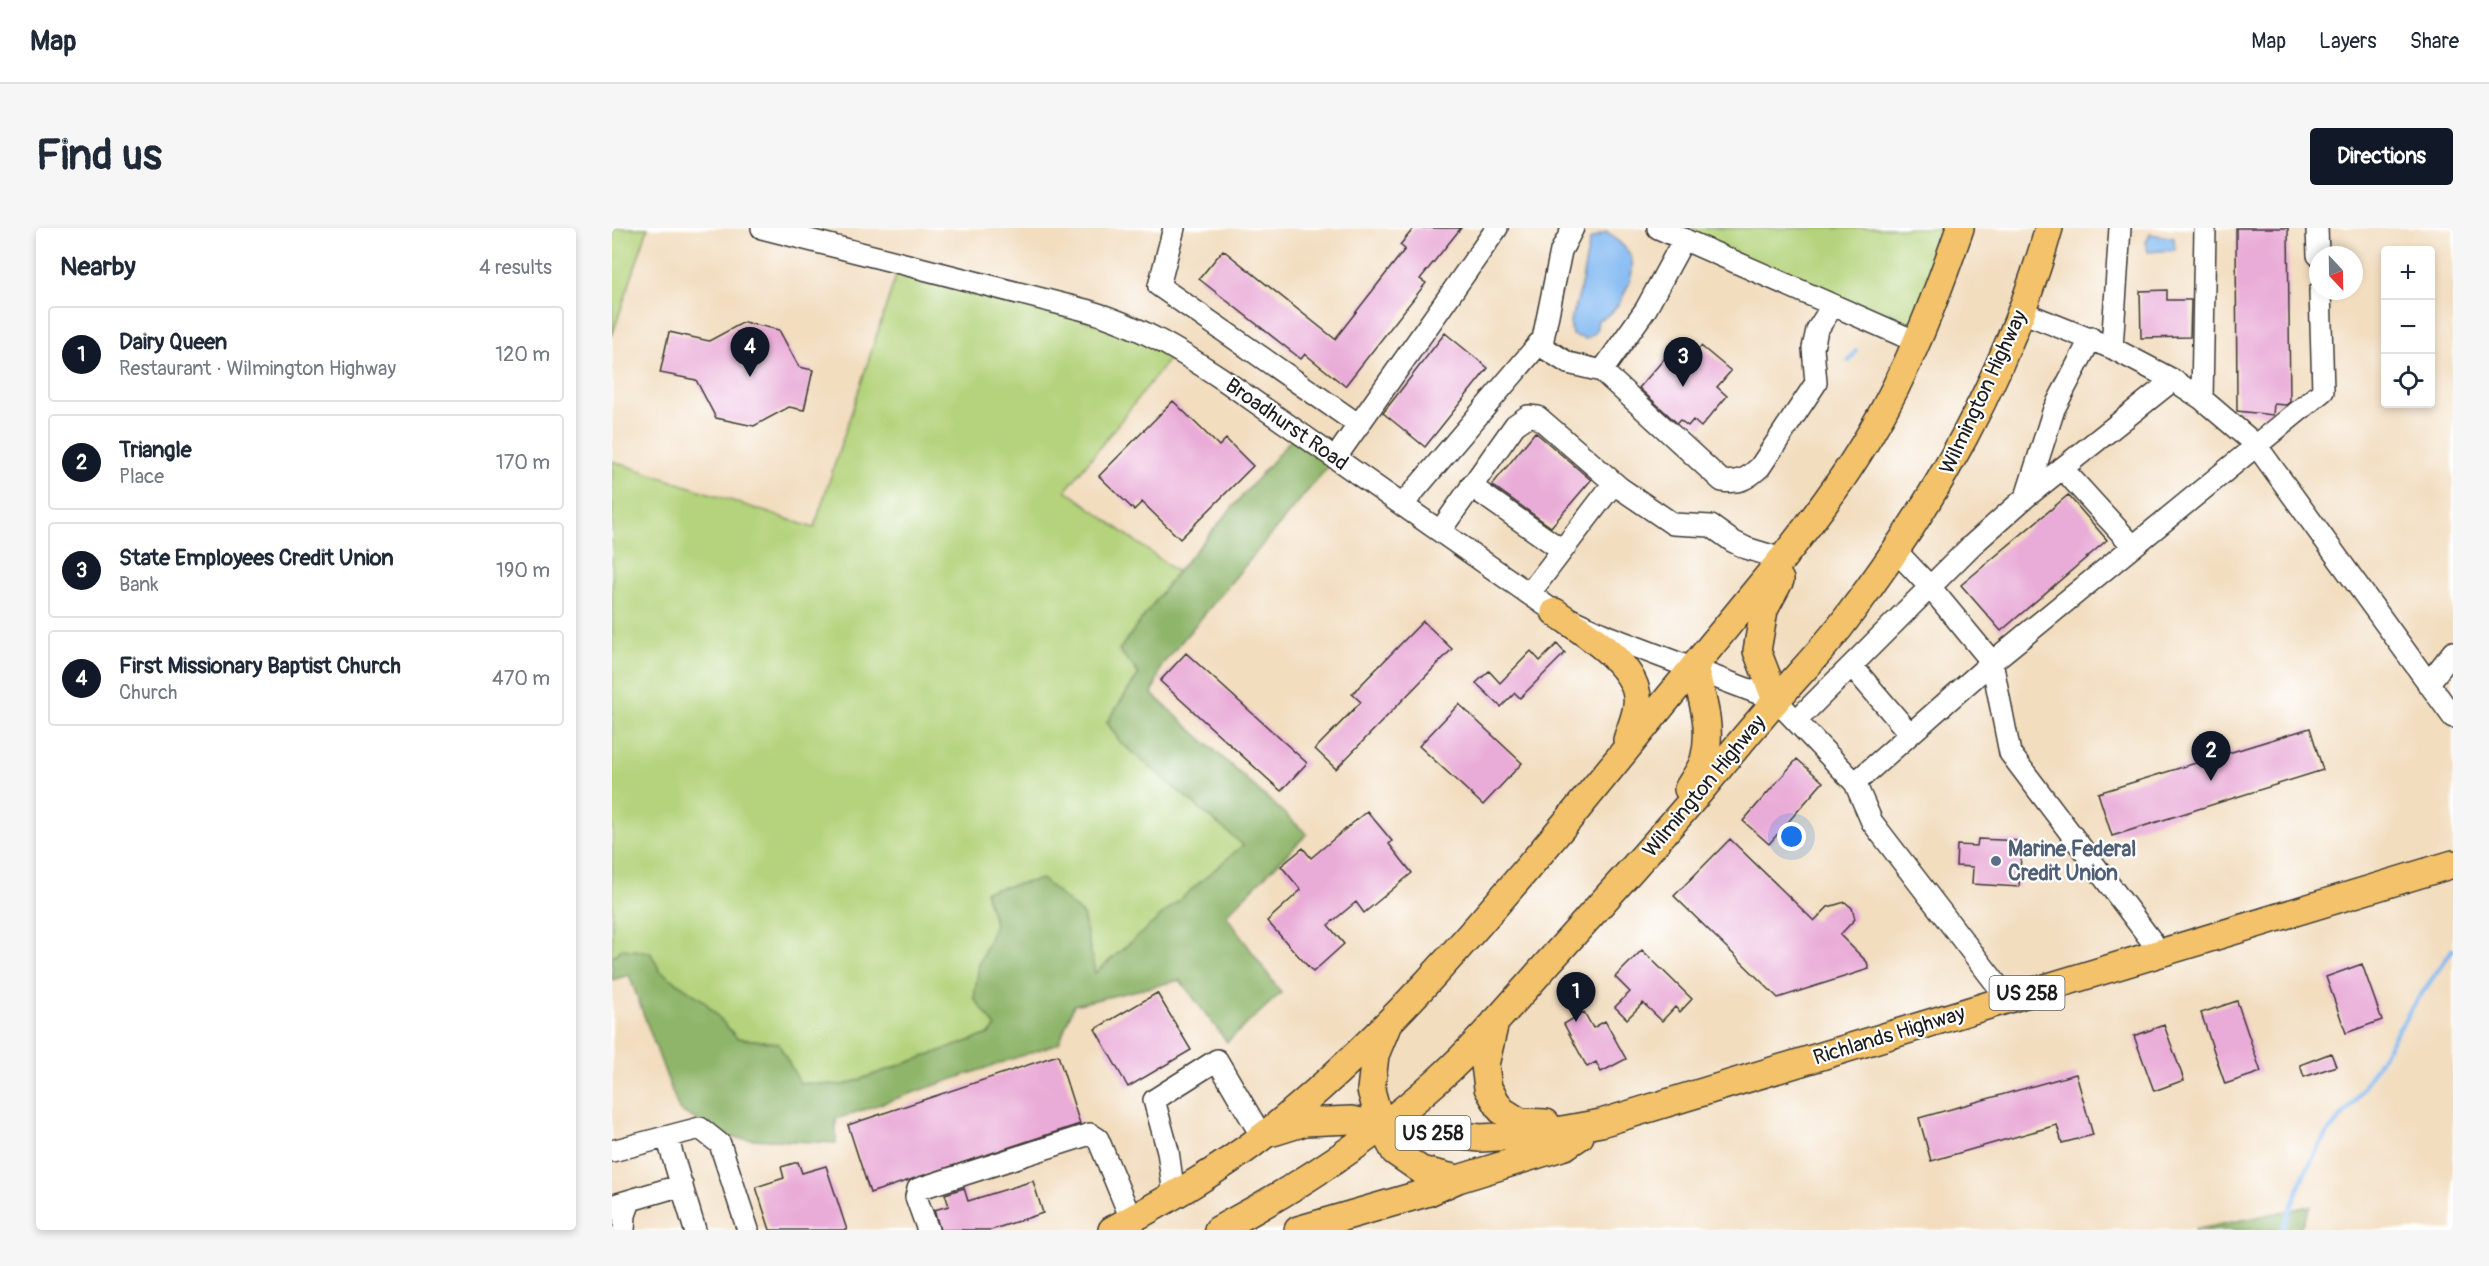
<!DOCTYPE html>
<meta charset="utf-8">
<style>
:root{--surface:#fff;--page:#f6f6f7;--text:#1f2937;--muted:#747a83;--line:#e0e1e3;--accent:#111827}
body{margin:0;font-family:Pangolin,sans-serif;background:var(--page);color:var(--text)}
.controls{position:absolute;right:18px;top:18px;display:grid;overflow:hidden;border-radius:6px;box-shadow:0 3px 9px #0003}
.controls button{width:54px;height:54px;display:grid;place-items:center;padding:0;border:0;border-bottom:2px solid var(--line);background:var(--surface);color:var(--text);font:30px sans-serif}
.compass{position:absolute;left:1697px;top:18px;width:54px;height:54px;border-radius:50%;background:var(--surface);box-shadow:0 3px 9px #0003;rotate:158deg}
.you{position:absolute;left:1180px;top:609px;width:21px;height:21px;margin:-15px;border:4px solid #fff;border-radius:50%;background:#1a73e8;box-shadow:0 0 0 9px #1a73e833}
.badge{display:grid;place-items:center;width:39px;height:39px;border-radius:50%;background:var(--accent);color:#fff;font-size:20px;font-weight:700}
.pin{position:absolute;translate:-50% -50px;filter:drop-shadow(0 2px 3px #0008)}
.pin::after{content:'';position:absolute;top:32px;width:21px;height:18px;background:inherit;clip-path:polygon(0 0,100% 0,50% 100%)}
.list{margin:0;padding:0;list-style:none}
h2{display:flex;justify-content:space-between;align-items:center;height:78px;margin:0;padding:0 24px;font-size:26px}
h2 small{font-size:20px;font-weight:400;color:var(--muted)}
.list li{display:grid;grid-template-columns:39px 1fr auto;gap:18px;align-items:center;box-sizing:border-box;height:96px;margin:0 12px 12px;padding:0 12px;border:2px solid var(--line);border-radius:6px}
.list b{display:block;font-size:22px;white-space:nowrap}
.list p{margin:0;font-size:20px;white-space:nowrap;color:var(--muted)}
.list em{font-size:20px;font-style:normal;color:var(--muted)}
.icon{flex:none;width:33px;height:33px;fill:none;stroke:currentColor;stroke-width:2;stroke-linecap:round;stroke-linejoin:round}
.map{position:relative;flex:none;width:1841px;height:1002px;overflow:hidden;border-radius:6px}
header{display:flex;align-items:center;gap:36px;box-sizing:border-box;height:84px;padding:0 30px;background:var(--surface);border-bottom:2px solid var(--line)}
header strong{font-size:28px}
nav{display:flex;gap:33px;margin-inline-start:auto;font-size:21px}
.intro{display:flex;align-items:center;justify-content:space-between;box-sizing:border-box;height:144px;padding:0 36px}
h1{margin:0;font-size:42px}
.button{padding:15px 27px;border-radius:6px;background:var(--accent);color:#fff;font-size:21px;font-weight:700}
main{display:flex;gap:36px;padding:0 36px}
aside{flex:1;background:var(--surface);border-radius:6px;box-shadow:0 3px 9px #0003}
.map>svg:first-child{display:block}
.green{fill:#b4d37b;stroke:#68784c;stroke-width:1.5}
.forest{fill:#8fb56b;stroke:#566844;stroke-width:1.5}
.water{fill:#83baf2;stroke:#506b87;stroke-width:1.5}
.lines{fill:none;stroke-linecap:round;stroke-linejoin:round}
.stream{stroke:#83baf2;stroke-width:4.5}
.building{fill:#e9abd7}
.minor-casing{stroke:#3c3934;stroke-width:24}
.major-casing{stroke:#3c3934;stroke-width:30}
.minor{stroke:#fff;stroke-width:21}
.major{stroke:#f3c26a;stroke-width:27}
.service-dot{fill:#5c6f8a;stroke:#fff;stroke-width:2}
.labels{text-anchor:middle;stroke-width:4.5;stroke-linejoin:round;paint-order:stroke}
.shield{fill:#fff;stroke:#606060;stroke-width:1.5}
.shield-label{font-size:20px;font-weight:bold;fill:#1c1c1c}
.street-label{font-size:21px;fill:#1c1c1c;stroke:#fff}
.service-label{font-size:21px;font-weight:bold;fill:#4e5e75;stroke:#fff;text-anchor:start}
</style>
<header>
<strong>Map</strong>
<nav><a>Map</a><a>Layers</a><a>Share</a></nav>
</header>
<div class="intro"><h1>Find us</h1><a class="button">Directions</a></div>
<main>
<aside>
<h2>Nearby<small>4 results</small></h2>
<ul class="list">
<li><span class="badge">1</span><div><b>Dairy Queen</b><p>Restaurant · Wilmington Highway</p></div><em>120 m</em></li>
<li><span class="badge">2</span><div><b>Triangle</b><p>Place</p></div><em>170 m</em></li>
<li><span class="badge">3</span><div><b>State Employees Credit Union</b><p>Bank</p></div><em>190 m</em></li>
<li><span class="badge">4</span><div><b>First Missionary Baptist Church</b><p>Church</p></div><em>470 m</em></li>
</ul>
</aside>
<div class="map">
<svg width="1841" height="1002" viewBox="0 0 1841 1002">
<rect width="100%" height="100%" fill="#fff"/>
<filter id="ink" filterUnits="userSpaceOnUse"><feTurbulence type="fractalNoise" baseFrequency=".0167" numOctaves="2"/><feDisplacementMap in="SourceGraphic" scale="12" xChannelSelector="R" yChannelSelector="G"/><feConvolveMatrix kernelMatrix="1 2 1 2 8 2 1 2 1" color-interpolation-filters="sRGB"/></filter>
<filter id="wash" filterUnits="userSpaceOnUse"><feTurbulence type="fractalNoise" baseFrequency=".008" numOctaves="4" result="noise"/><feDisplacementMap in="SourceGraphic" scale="24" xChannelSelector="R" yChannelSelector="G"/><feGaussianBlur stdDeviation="1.35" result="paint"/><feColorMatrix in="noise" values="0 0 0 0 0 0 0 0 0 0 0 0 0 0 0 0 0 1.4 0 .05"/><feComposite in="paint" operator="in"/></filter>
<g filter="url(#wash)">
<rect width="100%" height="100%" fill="#f2ddbf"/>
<path class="green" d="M0 0H36L0 108Z
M1046 0H1348L1305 114Z
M288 35 565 121 454 262 565 344 507 422 527 446 495 494 508 514 632 617 483 746 471 687 373 664 383 696 367 737 385 798 377 806 232 857 188 855 166 815 125 810 92 773 48 743 38 724 10 721 0 729V233L202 300Z"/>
<path class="forest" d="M686 203 724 229 550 437 540 466 695 606 614 687 669 765 615 814 568 752 462 777 447 815 224 891V915L116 910 67 882 17 747 0 752V729L10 721 38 724 48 743 92 773 125 810 166 815 188 855 232 857 377 806 384 799 362 770 367 737 383 696 373 663 430 651 471 687 483 745 631 617 508 514 495 494 527 446 507 422 565 344Z
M1699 978 1687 1002H1582L1698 978Z"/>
<path class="water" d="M994 4C1002 10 1013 17 1018 27 1026 43 1011 73 999 85 996 88 990 90 986 92L984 104 974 111 960 107 958 93 967 67 978 12Z
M1538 6 1562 10 1563 22 1536 24 1534 14Z"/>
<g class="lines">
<path class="stream" d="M1237 133 1244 123
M1670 1002 1693 944 1713 908 1743 873 1801 778 1841 721"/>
</g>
<g id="blocks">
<path class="building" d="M802 0H849L808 51 814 55 733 158 693 126 689 131 587 51 611 22 723 111 793 21 788 17Z
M1624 0H1676L1678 174 1674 177 1662 176 1661 187 1625 183Z
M1555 62V72H1579L1578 109 1529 110 1528 63Z
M132 94 167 102 187 139 201 142 192 182 177 179 142 198 104 190 84 152 48 145 57 104 97 113Z
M833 105 876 140 813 219 771 185Z
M1077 116 1085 123 1089 118 1119 143 1105 159 1115 168 1089 199 1081 192 1076 198 1068 192 1065 195 1027 160 1058 124 1065 130Z
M561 173 607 218 614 211 641 238 568 311 530 274 522 282 487 248Z
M923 204 979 252 939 299 880 257Z
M1456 267 1495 312 1389 403 1349 357Z
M811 393 840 421 724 541 703 521 749 474 740 466Z
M945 416 953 425 908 470 903 465 889 479 864 455 877 443 888 455 919 423 928 433Z
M574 425 695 535 669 563 548 453Z
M847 476 910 535 871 577 807 518Z
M1698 500 1711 542 1500 608 1486 565Z
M1185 531 1211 554 1157 616 1131 593Z
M755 583 780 613 777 616 800 645 752 685 744 674 716 697 732 716 701 744 655 693 689 662 669 638 691 620 699 630Z
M1118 611 1202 693 1216 679 1233 674 1240 680 1243 691 1228 707 1255 734 1257 741 1166 770 1062 668Z
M1366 611 1410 613 1407 659 1360 656 1361 639 1344 638 1345 617 1365 618Z
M1030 722 1080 771 1068 784 1063 779 1050 793 1031 775 1015 791 1003 779 1018 764 1003 749Z
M1750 736 1770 792 1734 805 1714 749Z
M545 765 579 822 516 859 483 801Z
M1625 773 1649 844 1613 856 1589 785Z
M972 784 981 800 993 793 1014 831 989 844 984 834 975 839 952 796Z
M1552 797 1572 852 1542 863 1522 808Z
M1719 825 1724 838 1692 849 1688 837Z
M446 827 468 896 258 965 236 897Z
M1464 846 1481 907 1450 915 1445 897 1319 933 1307 890Z
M186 934 190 945 214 938 235 1002H158L144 959 172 950 169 939Z
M421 953 431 985 379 1002H328L322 982 337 978 333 966 352 960 356 973Z"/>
</g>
</g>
<g filter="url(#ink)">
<use href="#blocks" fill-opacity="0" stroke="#3c3934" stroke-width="1.5"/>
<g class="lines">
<defs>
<path id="minor" d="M150 0 477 83C527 98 565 121 609 150L943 384 995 408 1164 472 1243 555 1260 594 1396 771
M562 0 547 58 747 197
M1046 0 1305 114
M1705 0 1706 27
M1410 84 1500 120 1561 152 1590 171 1644 217 1841 489
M926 116 956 135 990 143 1034 81 1072 11
M1500 120 1508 0
M990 143 1110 253C1128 255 1135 251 1148 239L1204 155 1201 120 1205 102 1221 77
M1590 171 1593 0
M724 229 885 0
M1450 240 1521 318
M859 258 950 322
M1414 269 1561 152
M791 276 931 111 949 23 961 0
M828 303 903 197 916 188 926 189 1008 260
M1284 323 1318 359 1380 434 1398 525 1548 724
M917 366 998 260H1008L1061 296 1099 298 1120 313 1134 320 1170 331
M1240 438 1298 506
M1816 456 1841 424
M1184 493 1359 318 1414 269 1442 181 1479 110
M1243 555 1380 434 1711 163 1708 63
M55 909 83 1002
M0 923 88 900 108 916 136 1002
M562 967 556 923 542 872 605 832 650 909
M0 981 2 977 70 957
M12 1002 13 987 18 973
M316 1002 304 969 306 961 478 906 486 911 519 991"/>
<path id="major" d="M943 384C969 403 1030 438 1025 477 1024 489 1018 501 1015 512
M1164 472 1145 423 1152 382 1168 352
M1076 561C1081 552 1089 542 1092 532 1101 500 1090 470 1082 439
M883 794 873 837 876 860 889 882 908 894 934 895
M775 798 763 827 759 862 769 898 783 924 809 942 846 951
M661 904 693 894 739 892 769 898 868 910 922 907 989 895 1841 636
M500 1002C553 973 607 943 655 905 768 815 864 702 957 591 1028 504 1099 418 1170 331 1201 292 1232 251 1257 208 1296 143 1323 72 1348 0
M606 1002C683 961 761 911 826 852 865 817 900 775 935 736 987 678 1040 620 1090 561 1115 530 1141 499 1167 469 1187 446 1209 423 1228 399 1322 277 1395 148 1437 0
M686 1002 817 964 846 951 953 918 968 908"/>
</defs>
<use href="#minor" class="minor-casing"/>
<use href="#major" class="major-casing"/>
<use href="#minor" class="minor"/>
<use href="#major" class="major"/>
</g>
</g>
<circle class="service-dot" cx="1384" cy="633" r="6"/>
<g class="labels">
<g class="shield">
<rect x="1377.5" y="748" width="75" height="34" rx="4.5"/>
<rect x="783.5" y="888" width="75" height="34" rx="4.5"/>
</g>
<g class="shield-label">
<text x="1415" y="772">US 258</text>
<text x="821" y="912">US 258</text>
</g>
<g class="street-label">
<text transform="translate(1371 164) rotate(-65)" y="7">Wilmington Highway</text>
<text transform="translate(675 196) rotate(35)" y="7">Broadhurst Road</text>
<text transform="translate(1092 558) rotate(-50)" y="7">Wilmington Highway</text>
<text transform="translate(1277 807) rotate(-17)" y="7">Richlands Highway</text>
</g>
<g class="service-label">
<text x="1396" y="628">Marine Federal<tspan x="1396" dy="24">Credit Union</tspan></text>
</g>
</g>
</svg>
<div class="controls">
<button>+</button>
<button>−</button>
<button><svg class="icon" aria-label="locate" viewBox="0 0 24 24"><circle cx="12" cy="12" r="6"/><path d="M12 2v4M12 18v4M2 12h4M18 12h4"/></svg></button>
</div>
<svg class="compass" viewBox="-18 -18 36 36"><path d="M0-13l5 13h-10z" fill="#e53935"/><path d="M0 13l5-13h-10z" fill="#747a83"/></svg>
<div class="you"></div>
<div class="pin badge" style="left:964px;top:794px">1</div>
<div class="pin badge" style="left:1599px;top:553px">2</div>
<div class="pin badge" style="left:1071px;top:159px">3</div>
<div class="pin badge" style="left:138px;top:149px">4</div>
</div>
</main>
